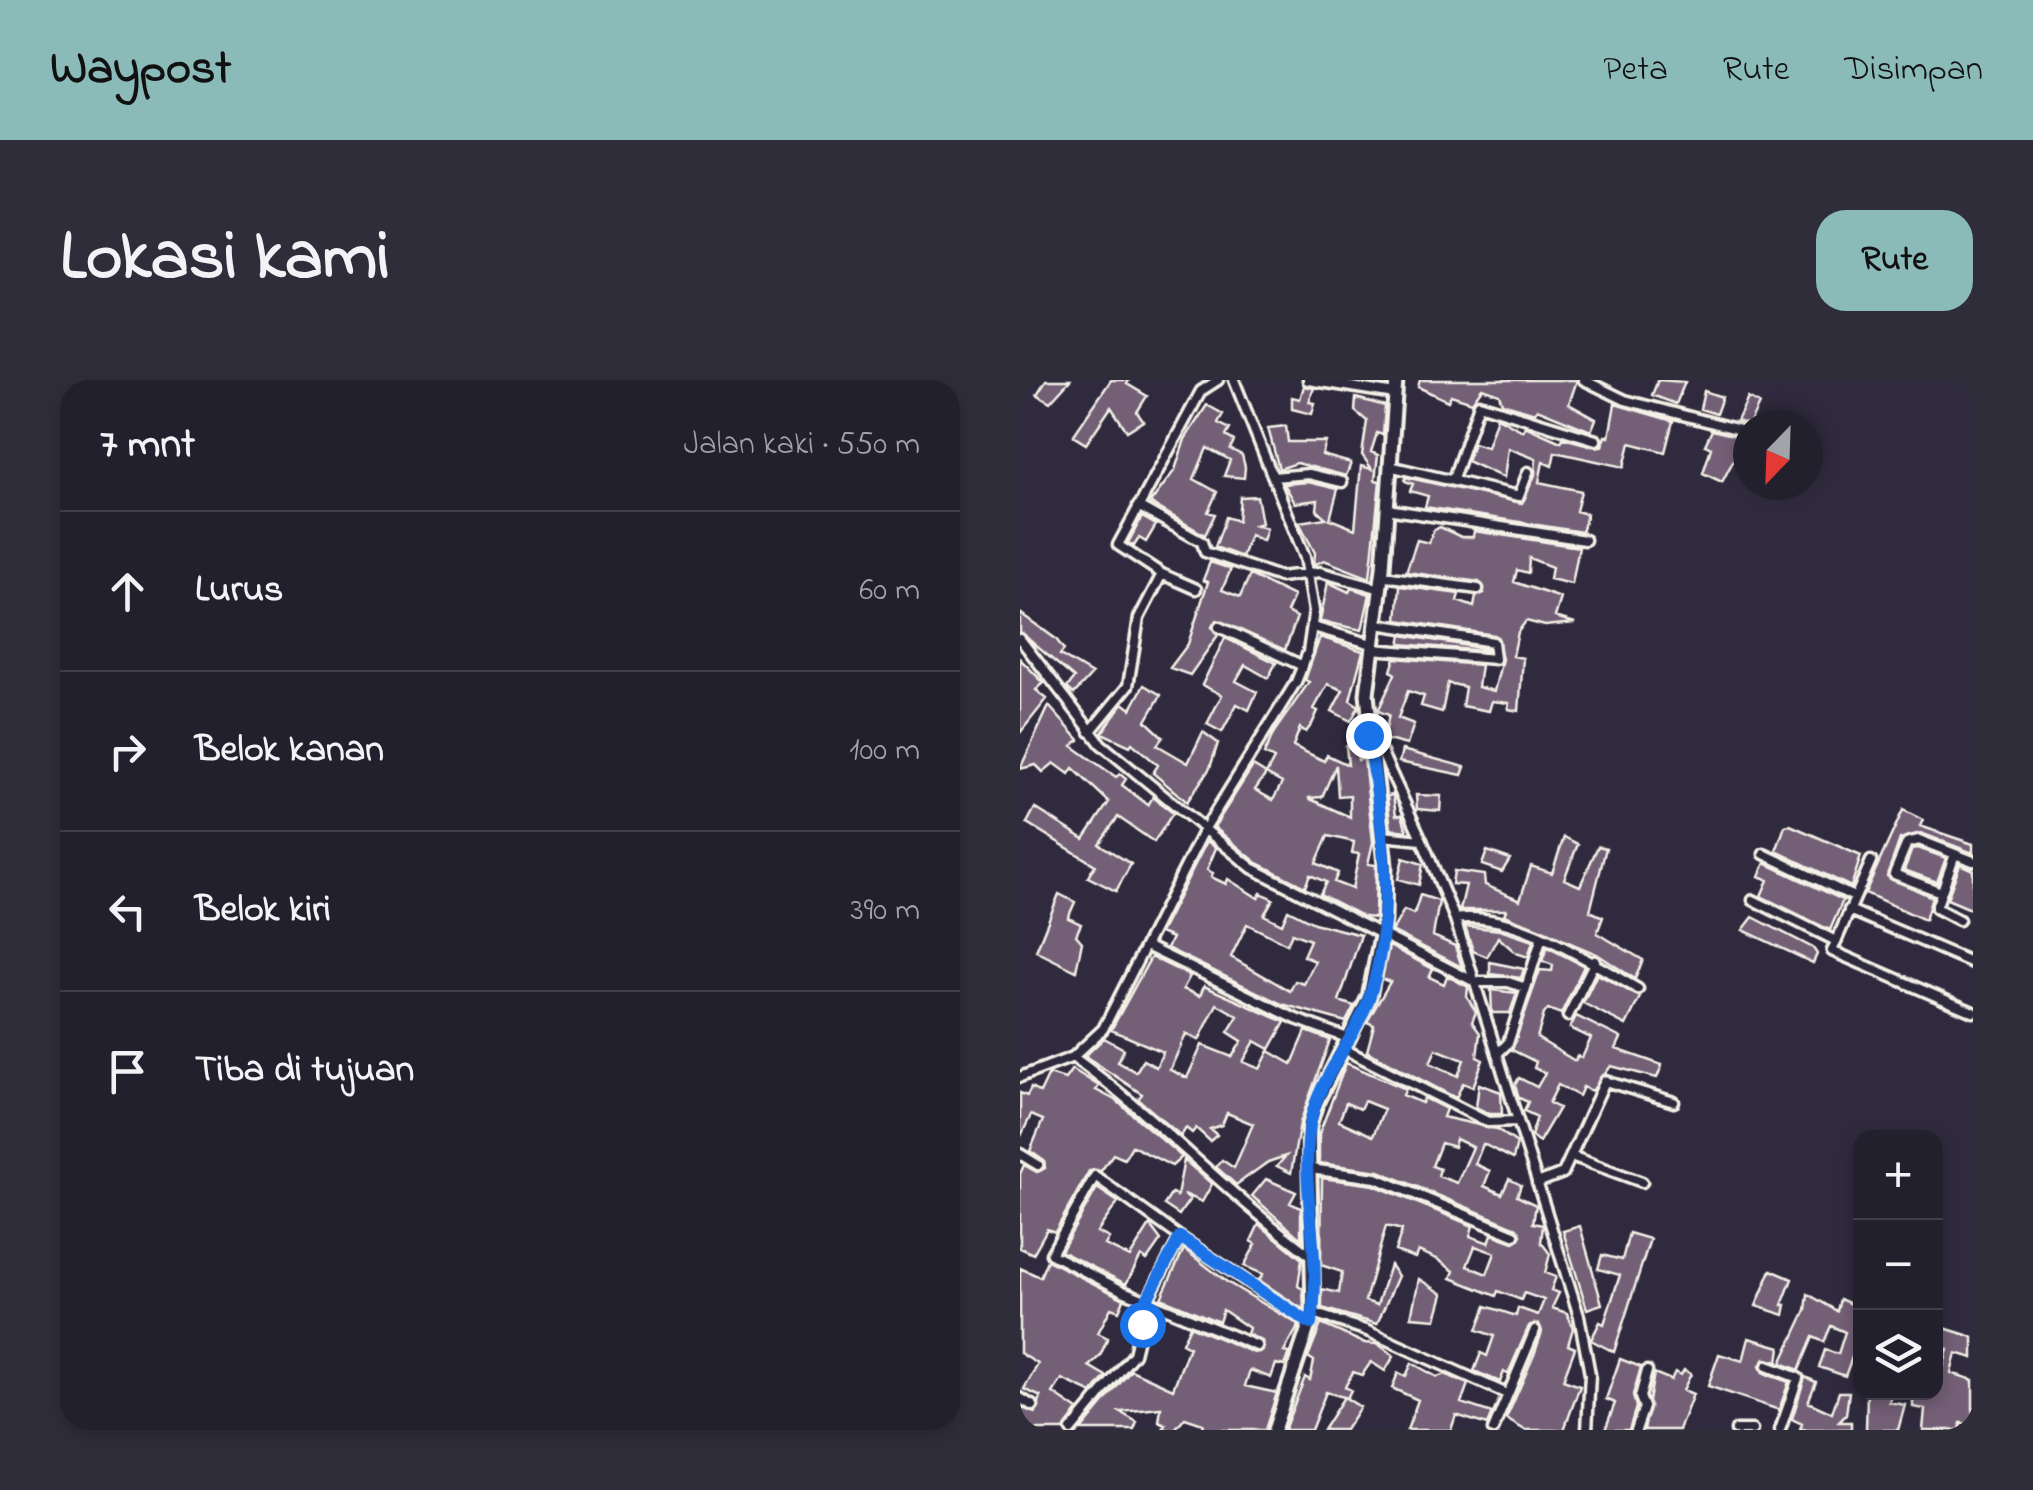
<!DOCTYPE html>
<html lang="id">
<meta charset="utf-8">
<style>
:root{--surface:#23202e;--page:#2f2d3a;--text:#f1f3f6;--muted:#a3a3aa;--line:#403e4a;--accent:#8bbbb9}
body{margin:0;font-family:"Indie Flower",sans-serif;background:var(--page);color:var(--text)}
.controls{position:absolute;right:30px;bottom:30px;display:grid;overflow:hidden;border-radius:20px;box-shadow:0 5px 15px #0003}
.controls button{width:90px;height:90px;display:grid;place-items:center;padding:0;border:0;border-bottom:2px solid var(--line);background:var(--surface);color:var(--text);font:50px sans-serif}
.compass{position:absolute;left:713px;top:30px;width:90px;height:90px;border-radius:50%;background:var(--surface);box-shadow:0 5px 15px #0003;rotate:203deg}
.stop{position:absolute;width:30px;height:30px;margin:-22px;border:8px solid #1a73e8;border-radius:50%;background:#fff}
.stop.end{background:#1a73e8;border-color:#fff;box-shadow:0 2px 10px #0008}
.list{margin:0;padding:0;list-style:none}
h2{display:flex;justify-content:space-between;align-items:center;height:130px;margin:0;padding:0 40px;font-size:42px}
h2 small{font-size:32px;font-weight:400;color:var(--muted)}
.list li{display:grid;grid-template-columns:65px 1fr auto;gap:30px;align-items:center;box-sizing:border-box;height:160px;padding:0 40px;border-top:2px solid var(--line)}
.list b{display:block;font-size:38px;white-space:nowrap}
.list em{font-size:32px;font-style:normal;color:var(--muted)}
.icon{flex:none;width:55px;height:55px;fill:none;stroke:currentColor;stroke-width:2;stroke-linecap:round;stroke-linejoin:round}
.map{position:relative;flex:none;width:953px;height:1050px;overflow:hidden;border-radius:30px}
header{display:flex;align-items:center;gap:60px;box-sizing:border-box;height:140px;padding:0 50px;background:var(--accent);color:#111}
header strong{font-size:48px}
nav{display:flex;gap:55px;margin-inline-start:auto;font-size:35px}
.intro{display:flex;align-items:center;justify-content:space-between;box-sizing:border-box;height:240px;padding:0 60px}
h1{margin:0;font-size:70px}
.button{padding:25px 45px;border-radius:30px;background:var(--accent);color:#111;font-size:35px;font-weight:700}
main{display:flex;gap:60px;padding:0 60px}
aside{flex:1;background:var(--surface);border-radius:30px;box-shadow:0 5px 15px #0003}
.map>svg:first-child{display:block}
.building{fill:#735e76;stroke:#f4f1e8;stroke-width:2.5;fill-rule:evenodd}
.lines{fill:none;stroke-linecap:round;stroke-linejoin:round}
.street-casing{stroke:#f4f1e8;stroke-width:15}
.secondary-casing{stroke:#f4f1e8;stroke-width:19}
.street{stroke:#2f2a3d;stroke-width:8}
.secondary{stroke:#2f2a3d;stroke-width:11}
.route{stroke:#1a73e8;stroke-width:12}
</style>
<header>
<strong>Waypost</strong>
<nav><a>Peta</a><a>Rute</a><a>Disimpan</a></nav>
</header>
<div class="intro"><h1>Lokasi kami</h1><a class="button">Rute</a></div>
<main>
<aside>
<h2>7 mnt<small>Jalan kaki · 550 m</small></h2>
<ul class="list">
<li><svg class="icon" aria-label="ahead" viewBox="0 0 24 24"><path d="M12 20V5M6 11l6-6 6 6"/></svg><div><b>Lurus</b></div><em>60 m</em></li>
<li><svg class="icon" aria-label="right" viewBox="0 0 24 24"><path d="M7 20v-9h11M14 6l5 5-5 5"/></svg><div><b>Belok kanan</b></div><em>100 m</em></li>
<li><svg class="icon" aria-label="left" viewBox="0 0 24 24"><path d="M17 20v-9H6M10 6l-5 5 5 5"/></svg><div><b>Belok kiri</b></div><em>390 m</em></li>
<li><svg class="icon" aria-label="arrive" viewBox="0 0 24 24"><path d="M6 21V4h12l-3 4 3 4H6"/></svg><div><b>Tiba di tujuan</b></div></li>
</ul>
</aside>
<div class="map">
<svg width="953" height="1050" viewBox="0 0 953 1050">
<rect width="100%" height="100%" fill="#2f2a3d"/>
<filter id="ink" filterUnits="userSpaceOnUse"><feTurbulence type="fractalNoise" baseFrequency=".01" numOctaves="2"/><feDisplacementMap in="SourceGraphic" scale="20" xChannelSelector="R" yChannelSelector="G"/><feConvolveMatrix kernelMatrix="1 2 1 2 8 2 1 2 1" color-interpolation-filters="sRGB"/></filter>
<g filter="url(#ink)">
<path class="building" d="M26 0H50L30 22 17 14Z
M91 0H109L107 4 127 16 117 32 123 41 107 51 91 27 66 64 53 56Z
M400 0H557L549 24 576 39 571 51 517 29 515 33 482 23 479 14 462 8 452 22 431 15 428 21 398 7Z
M638 0 665 2 656 24 632 15Z
M284 6 294 8 289 22 295 23 292 34 272 29V17L280 19Z
M684 11 702 17 696 34 680 29Z
M336 18 365 26 363 55 357 53 351 72 358 75 355 100 360 101 350 198 304 180 294 185 295 173 279 142 306 138 297 130 298 120 275 123 264 104 288 102 318 109 310 139 335 149 341 86 352 89 342 75 347 41 335 31Z
M728 18 739 24 729 45 717 41Z
M595 24 653 41 645 72 610 63 604 87 535 72 532 86 523 82 519 102 561 111 556 131 567 134 562 152 405 127 408 116 390 111 393 104 385 101V97L502 123 515 95 516 79 488 68 484 98 447 81 453 63 467 67 477 37 503 51 505 46 541 62 543 58 577 67 582 66 585 56 589 57Z
M187 25 203 34 198 43 210 49 206 56 214 61 210 69 222 75 225 87 224 98 204 96 210 80 187 68 174 99 197 112 188 132 195 134 185 155 130 123 155 90 165 59Z
M266 46 268 62H306L302 75 331 83 326 96 277 83 259 89 248 48Z
M692 50 725 58 702 102 683 93 691 68 685 65Z
M237 116 242 143 235 145 247 148 243 161 230 155 222 177 195 167 206 137 218 141 220 117Z
M122 137 136 145 126 162 119 158 114 166 108 163Z
M420 147 441 157H453L454 151 559 167 552 204 530 199 532 187 509 178 508 193 497 190 494 202 541 218 535 237 555 243 525 246 506 241 498 252 493 276 503 278 499 331 488 329 489 323 472 321 469 331 442 326 445 307 428 303 422 332 401 326 404 316 388 311 378 338 394 344 387 365 364 359 369 335 358 331 375 294 371 291 375 278 461 285 458 307 474 311 482 279 475 255 377 240 380 206 439 214 437 221 454 227 456 216 464 213 459 202 386 192 397 160 409 163 413 151Z
M190 182 211 189 202 210 220 217 230 195 274 216 267 232 277 237 265 270 197 240 192 247 198 255 170 295 150 288 168 264 188 202 183 200Z
M308 202 329 212 331 208 350 214 342 250 300 241Z
M0 233 36 259 44 270 40 275 72 294 54 314 47 308 54 298 0 252Z
M382 255 466 269V271L380 264Z
M300 257 343 271 330 320 339 326 331 341 312 331 323 310 308 304 294 329 298 331 292 344 286 352 280 348 273 366 304 381 307 375 328 385 326 366 336 364 338 380 344 379 353 462 348 484 356 485 355 538 344 537 300 514 306 502 290 495 285 507 236 482 194 447 233 386 246 394 254 379 244 374 254 352 289 302 285 300ZM316 385 318 416 330 415V437L288 418 302 417ZM246 394 262 403 253 420 235 410ZM308 456 334 462 332 473 339 474 332 509 314 502 318 493 296 483Z
M205 258 256 283 248 298 225 285 216 301 237 312 229 330 217 324 202 352 187 344 202 315 182 305Z
M0 279 24 303 16 310 27 319 0 353Z
M124 305 141 315 126 341 143 357 137 365 168 383 183 352 198 363 190 388 167 422 133 393 138 385 112 363 110 366 82 353 103 323 111 329Z
M29 326 59 360 52 366 96 397 100 394 106 399 102 405 128 425 133 417 153 433 134 462 98 437 79 464 111 484 96 511 68 497 75 485 7 443 15 428 64 459 89 422 53 388 49 394 34 383 23 392 16 385 0 389Z
M382 370 445 387 442 395 379 382Z
M373 415 376 435H382L387 451 371 449 367 416Z
M396 415 421 416 420 431 397 429Z
M883 430 903 440 900 446 953 464V473L901 453 880 459 867 496 912 517 905 540 845 513Z
M770 445 841 476 831 507 756 471 765 446Z
M544 457 558 464 544 499 560 506 578 466 586 468 570 531 583 537 577 553 623 580 615 599 577 574 484 535 486 530H440L446 505 432 504 434 491 464 495 465 505 500 520 511 486 532 493Z
M187 461 196 468 187 490 193 493 191 497 206 504 208 499 238 518 241 513 253 519 244 535 262 544 268 530 294 543 341 555 319 621 334 626 326 642 262 624 147 568 152 558 140 553ZM227 544 267 564 272 553 290 560 283 576 295 581 284 604 275 601 270 611 211 577Z
M898 468 926 478 917 502 884 490 892 469Z
M467 471 490 479 482 492 462 485Z
M383 478 403 484 399 505 378 499Z
M745 483 823 520 810 550 741 516 748 500 739 496Z
M940 484 953 490V530L927 519Z
M39 514 55 522 48 538 61 544 56 555 62 562 56 591 16 571Z
M400 515 419 521 413 556 435 566 442 587 372 551 384 530 394 534Z
M733 537 793 568 797 574 793 583 723 550Z
M445 546 480 550 513 561 508 577 496 573 478 557 467 577 453 571Z
M369 566 413 589 409 597 424 604 427 596 448 607 447 617 456 632 452 642 460 653 457 677 463 680 453 707 443 703 436 718 347 671 354 645 347 642 370 602 362 599ZM416 669 444 680 438 696 410 683Z
M527 567 564 586 541 634 528 629 524 634 517 658 555 681 557 676 562 678 571 658 550 648 556 636 601 658 596 669 642 685 637 698 591 686 572 711 563 707 559 716 538 705 529 723 539 728 519 762 511 756 517 737 504 731 508 722 499 718 495 705 499 698 517 707 525 693 514 688 516 682 492 670 520 590 532 591 533 585 522 581Z
M131 577 170 596 163 609 180 616 184 606 265 642 250 669 235 661 223 682 240 689 249 671 272 684 286 651 310 660 280 743 271 793 257 786 266 776 248 782 216 805 196 787 202 780 214 788 233 744 207 733 202 745 190 749 197 755 190 761 176 748 172 753 166 748 161 756 118 719 122 714 65 676 84 658 104 669 98 682 116 692 123 680 136 687 143 672 91 650ZM197 624 218 636 208 652 222 661 212 677 182 665 167 698 150 690 166 654 179 660Z
M470 582 504 589 501 598 470 594Z
M577 594 620 617 606 645 563 623Z
M471 610 497 613 490 633H472Z
M326 683 386 709 383 715 402 723 404 718 426 729 423 737 477 749 497 763 493 779 463 764 455 784 470 791 464 806 482 814 489 799 501 805 497 816 516 825 513 843 523 845 521 862 530 874 525 893 536 897 531 910 539 913 532 928 547 933 553 948 548 965 555 968 543 1000 560 1006 544 1050H505L486 1039 514 975 522 952 519 944 509 946 488 994 484 992 480 1002 454 991 461 973 467 976 474 956 457 950 466 926 496 936 498 928 518 935 524 920 504 913 501 920 478 911 476 916 431 898 434 891 417 879 398 871 395 878 375 871 382 850 366 846 345 921 357 925 370 885 378 896 357 944 302 928V909L319 913 322 892 301 885 302 798 354 805 453 846 450 856 469 863 472 854 494 862 501 855 497 848 359 791 299 783V754ZM344 721 364 729 353 756 319 741 326 723 340 729ZM436 759 453 767 437 803 418 796 420 789 412 786 421 763 434 767ZM455 866 475 873 467 894 447 886Z
M52 689 79 706 76 710 97 721 162 777 152 786 112 766 104 779 93 774 81 791H69L35 852 27 849 13 874 0 868V794L4 785 17 792 25 788 24 781 10 771 23 740 11 735 0 758V713L7 716 11 708 20 713 29 694 45 699Z
M459 704 481 712 482 734H470L456 727Z
M164 780 192 804 182 822 164 814 170 819 159 835 144 825 152 813 157 816Z
M246 799 276 812 270 823 281 828V859L232 816Z
M77 808 98 822 77 852 89 858 85 865 110 877 130 845 141 860 127 880 121 876 106 904 41 871Z
M239 844 282 879 278 906 283 909 284 930 239 900 243 894 224 886 236 864 231 861Z
M560 846 582 924 567 929 543 851Z
M609 853 630 859 594 972 571 960 580 942 584 944 600 895 578 889 582 875 602 880Z
M164 869 207 902 279 945 264 972 269 973 264 986 256 984 251 998 230 990 225 1006 257 1013 245 1050H181L183 1044 165 1038 155 1050H143L146 1045 139 1042 141 1028 100 1032 117 1042 114 1050H61L111 990 153 1009 169 967 162 963 170 946 234 973 243 970 242 961 227 954 229 948 203 930 199 942 141 918Z
M27 880 104 919 99 931 91 928 78 953 88 958 80 976 69 986 86 996 72 1013 42 999 33 1013 58 1030 44 1050H0V1027L16 1033 21 1017 4 1009 18 984 0 973V888L20 897Z
M751 890 772 899 762 925H766L764 935 736 926Z
M399 899 423 914 416 939 391 937Z
M788 914 817 931 820 919 840 928V956L825 996 799 987 805 970 818 974 825 952 811 946 804 962 793 957 779 990 761 983 786 930Z
M301 944 344 963 358 964 374 976 365 991 351 982 342 995 333 992 325 1007 331 1010 327 1018 306 1012 291 1050H264L285 997 290 1000 294 981 288 977Z
M921 947 953 957V978L936 973 931 993 953 1000V1047L941 1043 940 1050H903L905 1029 893 1027V1013L917 1012 928 969 916 965Z
M729 958 760 967 758 982 745 979 740 986 743 993 769 1002 759 1030 688 1006 699 974 723 981Z
M600 979 621 987 613 1015 616 1027 609 1050H585L595 1023 586 1019Z
M392 983 417 997 425 994 448 1004 441 1023 472 1033 467 1045 436 1035 431 1050H387L398 1020 372 1008 378 993 386 996Z
M664 990 671 994 663 1010 673 1014 659 1050H624L634 993 651 1000 655 992 661 995Z
M785 997 796 1002 788 1022 812 1033 819 1012H829L826 1035 819 1042H831V1050H780L782 1044 772 1039Z
M847 1012H873L869 1022 885 1025 878 1050H846Z
M324 1017 340 1027 325 1050H303Z"/>
<g class="lines">
<defs>
<path id="street" d="M288 0 375 14
M564 0 605 20 724 51
M369 86 499 116 508 92
M253 97 289 94 322 102
M433 99 459 24 576 60
M118 126 182 162 185 172 260 197 300 192 361 209
M367 129 565 160
M363 196 458 209
M176 209 142 194 98 165 181 11 198 0
M199 247 283 286
M293 247 352 264
M0 259 81 364 232 488 455 602H488L506 608 488 663 477 674
M352 269 475 279 473 262 357 244
M70 352 108 306 119 238 142 194
M354 356 402 460
M362 456 402 460 435 539 559 936 570 994 567 1050
M744 474 834 517
M935 474 916 528 939 540
M851 481 812 571 953 632
M921 512 874 494 887 463 899 460 953 481
M733 520 814 560
M829 530 953 583
M435 539C494 530 568 581 618 609
M126 566 276 639 330 659
M506 608 521 560
M548 636 575 581
M324 669 468 742 497 741
M53 677C138 738 208 815 291 876
M0 697 53 677 83 649 184 450 276 302 288 272 294 231 285 177 214 0
M0 774 18 785
M551 776 622 802
M290 789 356 798 494 855
M517 803 543 793 585 701 654 722
M160 857 75 796 31 874 103 911 237 966
M293 933 345 950 487 1014
M747 986 778 998 760 1050
M0 1018 13 1026
M51 1050 114 974 127 921 160 857 291 944
M473 1050 515 950
M616 1050 624 1027 620 1017 627 991
M716 1050H732"/>
<path id="secondary" d="M254 1050 293 933 289 746 296 723 349 617 364 541 365 485 347 314 363 188 376 0"/>
</defs>
<use href="#street" class="street-casing"/>
<use href="#secondary" class="secondary-casing"/>
<use href="#street" class="street"/>
<use href="#secondary" class="secondary"/>
</g>
</g>
<g class="lines" filter="url(#ink)">
<path class="route" d="M122 944 126 921 160 857 291 944C304 878 279 811 290 745 297 700 333 663 348 621 378 535 362 443 348 355"/>
</g>
</svg>
<div class="controls">
<button>+</button>
<button>−</button>
<button><svg class="icon" aria-label="layers" viewBox="0 0 24 24"><path d="M12 4l9 5-9 5-9-5zM3 14l9 5 9-5"/></svg></button>
</div>
<svg class="compass" viewBox="-18 -18 36 36"><path d="M0-13l5 13h-10z" fill="#e53935"/><path d="M0 13l5-13h-10z" fill="#a3a3aa"/></svg>
<div class="stop" style="left:122px;top:944px"></div>
<div class="stop end" style="left:348px;top:355px"></div>
</div>
</main>
